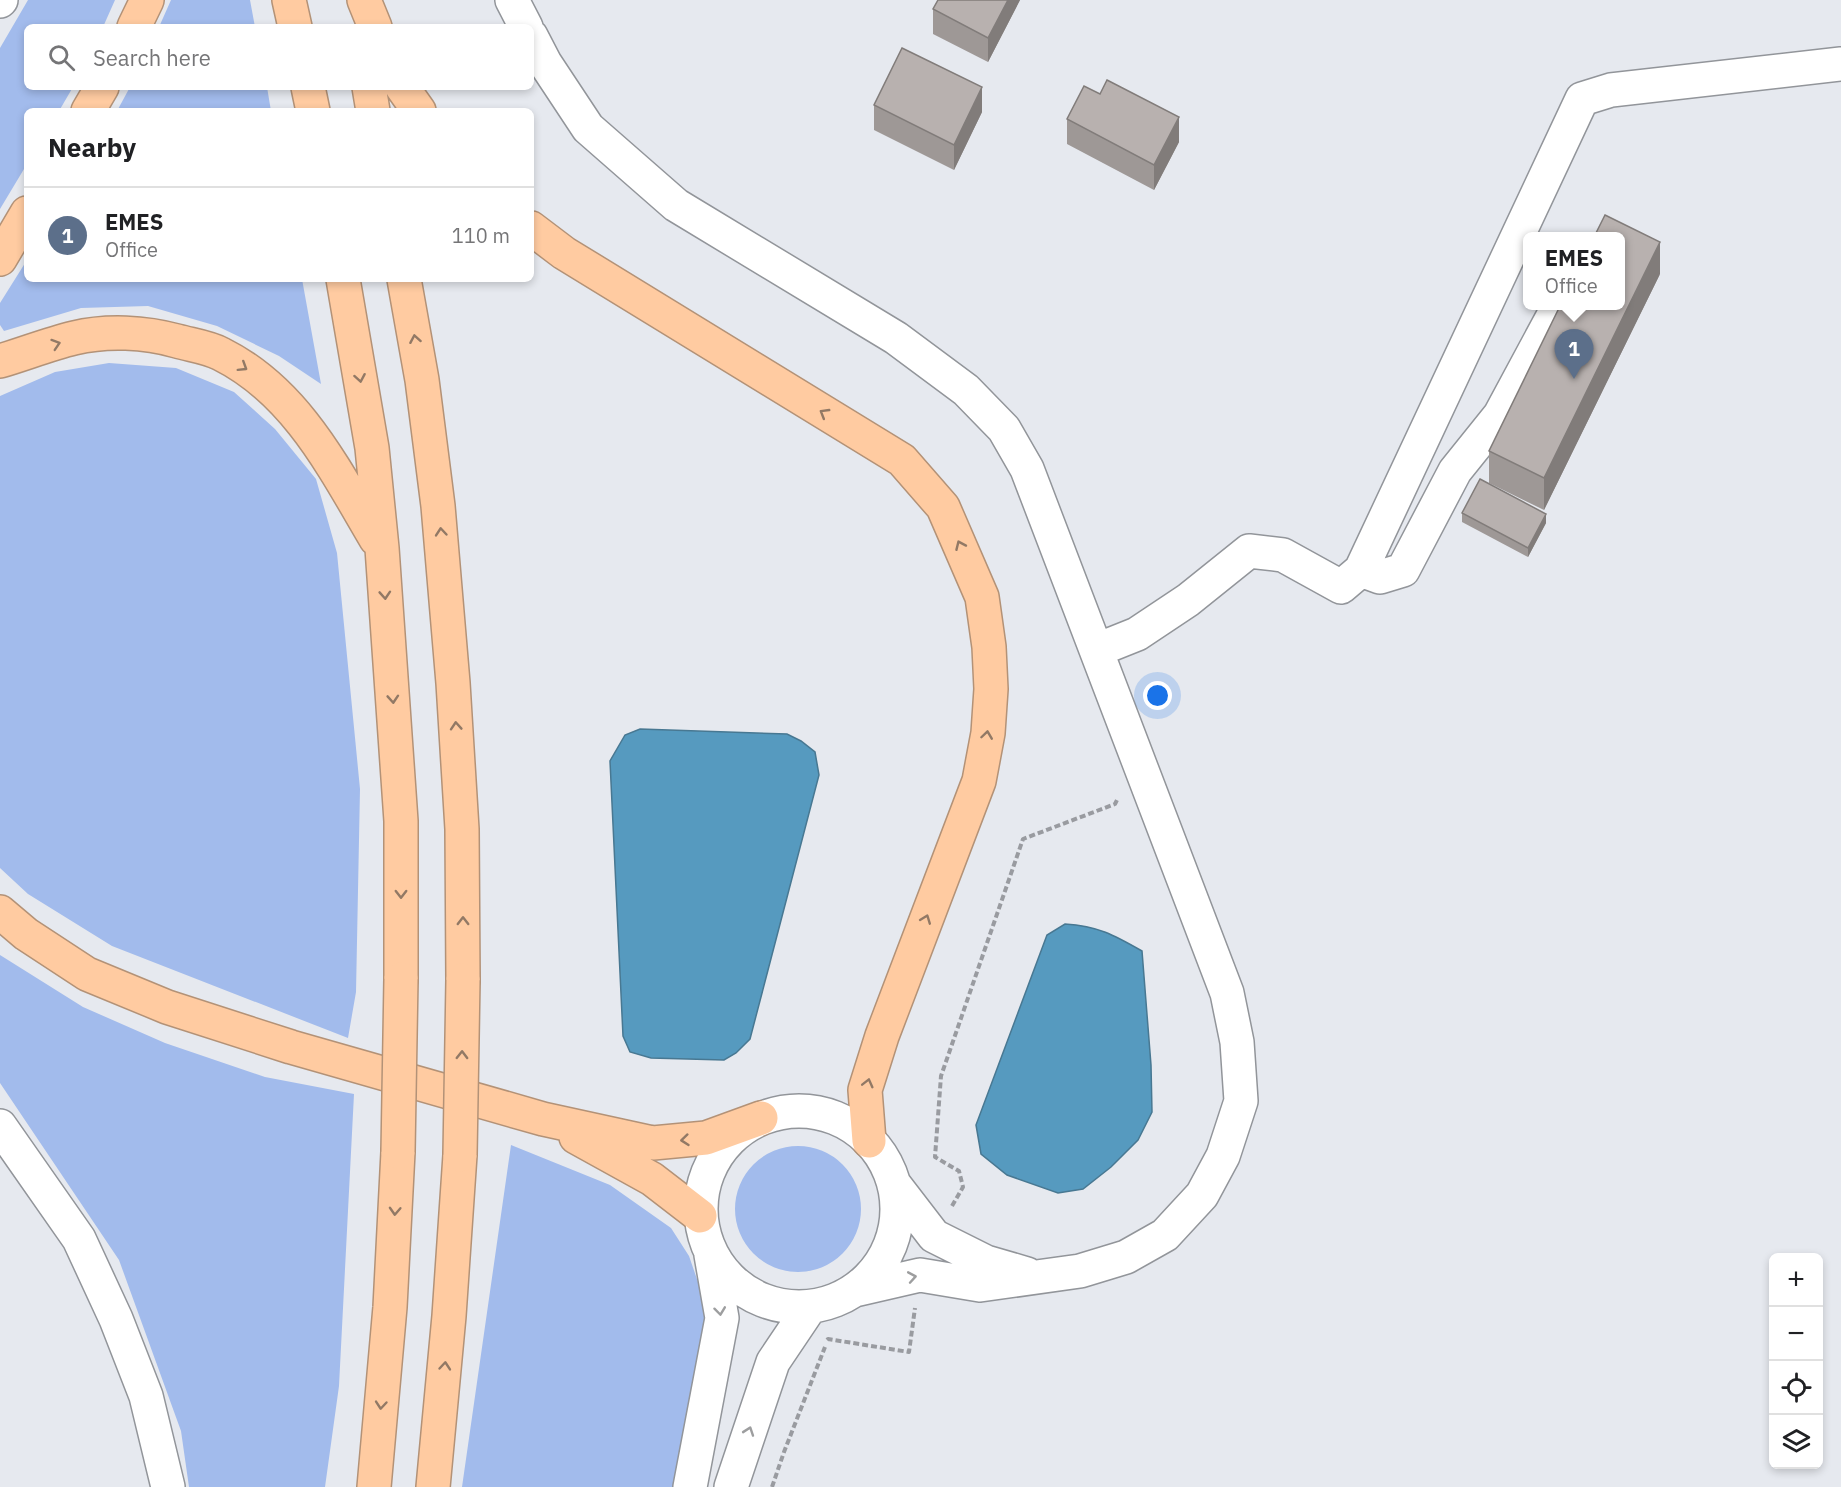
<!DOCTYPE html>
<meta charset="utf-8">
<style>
:root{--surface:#fff;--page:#f2f2f2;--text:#202124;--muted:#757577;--line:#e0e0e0;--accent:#ea580c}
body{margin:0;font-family:"IBM Plex Sans",sans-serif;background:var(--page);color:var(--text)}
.controls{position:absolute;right:18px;bottom:18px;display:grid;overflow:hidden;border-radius:9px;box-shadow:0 3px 9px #0003}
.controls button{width:54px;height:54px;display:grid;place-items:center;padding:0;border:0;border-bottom:2px solid var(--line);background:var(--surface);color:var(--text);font:30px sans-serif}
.you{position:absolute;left:1158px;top:696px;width:21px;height:21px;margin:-15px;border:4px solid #fff;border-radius:50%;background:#1a73e8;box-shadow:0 0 0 9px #1a73e833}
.badge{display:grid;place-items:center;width:39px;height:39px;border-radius:50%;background:var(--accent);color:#fff;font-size:20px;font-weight:700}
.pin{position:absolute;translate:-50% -50px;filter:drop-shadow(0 2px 3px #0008)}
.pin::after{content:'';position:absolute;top:32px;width:21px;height:18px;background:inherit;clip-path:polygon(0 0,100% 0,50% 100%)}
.popup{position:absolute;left:1523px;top:232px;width:102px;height:78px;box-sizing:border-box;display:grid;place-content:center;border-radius:9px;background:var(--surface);filter:drop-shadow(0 2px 4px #0005);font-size:20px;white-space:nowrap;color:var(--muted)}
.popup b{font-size:22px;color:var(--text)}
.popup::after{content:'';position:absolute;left:50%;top:100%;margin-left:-12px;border:12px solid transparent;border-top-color:var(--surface)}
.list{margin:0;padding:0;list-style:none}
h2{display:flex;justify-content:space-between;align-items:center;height:78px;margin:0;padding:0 24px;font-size:26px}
h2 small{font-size:20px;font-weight:400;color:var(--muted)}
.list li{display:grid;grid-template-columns:39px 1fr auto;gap:18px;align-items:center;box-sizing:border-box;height:96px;padding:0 24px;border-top:2px solid var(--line)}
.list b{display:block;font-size:22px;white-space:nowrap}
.list p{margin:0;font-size:20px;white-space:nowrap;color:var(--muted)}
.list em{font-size:20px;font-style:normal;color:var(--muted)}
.icon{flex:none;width:33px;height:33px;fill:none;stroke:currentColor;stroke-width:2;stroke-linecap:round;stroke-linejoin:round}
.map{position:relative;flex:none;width:1841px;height:1487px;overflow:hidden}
.search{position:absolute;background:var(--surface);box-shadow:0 3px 9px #0003;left:24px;top:24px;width:510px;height:66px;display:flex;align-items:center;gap:15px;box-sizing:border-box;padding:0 21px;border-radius:9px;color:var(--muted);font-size:22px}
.panel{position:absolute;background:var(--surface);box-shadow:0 3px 9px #0003;left:24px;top:108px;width:510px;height:174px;border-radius:9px}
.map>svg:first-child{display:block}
.green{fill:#a2bbec}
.water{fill:#569abf;stroke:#487892;stroke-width:1.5}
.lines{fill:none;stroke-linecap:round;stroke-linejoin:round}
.minor-casing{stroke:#92959a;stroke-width:36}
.highway-casing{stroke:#b39277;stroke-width:36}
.path{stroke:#999ba0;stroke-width:4;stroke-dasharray:6 3;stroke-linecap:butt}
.minor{stroke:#fff;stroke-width:33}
.highway{stroke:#ffcba1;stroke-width:33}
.highway-bridge-casing{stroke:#b39277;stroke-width:36;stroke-linecap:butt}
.highway-bridge{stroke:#ffcba1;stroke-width:33}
.wall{fill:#9e9896}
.shaded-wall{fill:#817c7a}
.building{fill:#b8b1af;stroke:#817c7a;stroke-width:1.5}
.oneway{stroke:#927965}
.oneway2{stroke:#9d9e9f}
</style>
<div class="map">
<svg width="1841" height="1487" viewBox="0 0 1841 1487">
<rect width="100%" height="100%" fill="#e6e9ef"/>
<path class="green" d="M28 0H115L103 27H27V87H73L59 111H27V164L0 209V48Z
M171 0H250L255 27H159Z
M130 87H267L271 111H117Z
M27 260V279H302L321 384 279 356 217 326 148 306 81 308 4 331 0 325V303Z
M109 363 176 368 234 392 275 429 316 479 337 553 360 789 356 992 348 1038 112 946 28 894 0 868V396L55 372Z
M0 955 83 1007 165 1043 265 1077 354 1094 339 1386 325 1487H189L181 1431 119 1260 0 1083Z
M511 1145 610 1185 671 1228 689 1256 708 1311 674 1487H462Z
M735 1209a63 63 0 1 1 126 0a63 63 0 1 1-126 0Z"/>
<path class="water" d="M640 729 787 734 801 741 815 752 819 775 750 1039 736 1053 724 1060 651 1058 630 1052 623 1036 610 761 625 735Z
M1065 924C1098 926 1114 935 1142 951L1151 1065 1152 1112 1138 1140 1111 1167 1083 1189 1058 1193 1007 1175 981 1154 976 1125 1047 935Z"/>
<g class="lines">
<defs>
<path id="minor" d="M512 0 526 27
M0 1 1 0
M531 36 545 63 588 128 676 205 896 338 966 390 1004 429 1027 469 1227 993 1237 1042 1241 1101 1223 1156 1202 1195 1165 1235 1126 1257 1080 1271 980 1285 920 1275 855 1290
M1361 570 1380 577 1403 570 1455 471 1500 415 1557 309
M1097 650 1137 634 1188 600 1249 551 1283 555 1341 587 1361 570 1582 99 1611 90 1841 64
M701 1209a98 98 0 1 1 196 0a98 98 0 1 1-196 0Z
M0 1126 79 1239 116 1319 146 1396 168 1487
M894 1184 934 1236 986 1262 1027 1274
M690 1487 722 1318 711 1255
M731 1487 773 1362 810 1307"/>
<path id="highway" d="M289 0 295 27
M364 0 375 27
M134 27 147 0
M308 87 313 111
M369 87 373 111
M402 87 419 111
M88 111 102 87
M531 228 564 253 902 460 943 507 982 597 989 647 991 689 988 733 979 781 882 1036 865 1090 869 1141
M0 259 27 213
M343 279 372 448 382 548 401 821V979
M404 279 422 380 438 506 453 683 462 829 463 980
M0 361C24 354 49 344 74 338 107 330 145 332 177 341 191 345 208 347 221 354 297 392 335 470 376 539
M0 912 26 934 87 974 167 1007 291 1047 543 1119 653 1143 706 1138 761 1118
M576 1137 652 1179 700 1216
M374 1487 390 1307 398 1152
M433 1487 449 1316 460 1155"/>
</defs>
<use href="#minor" class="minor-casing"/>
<use href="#highway" class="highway-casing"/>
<path class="path" d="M952 1206 963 1187 959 1171 935 1157 941 1076 1023 839 1115 804 1118 798
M827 1340 828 1339 909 1352 915 1308
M772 1487 784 1452 825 1347"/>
<use href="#minor" class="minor"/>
<use href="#highway" class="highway"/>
<defs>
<path id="highway-bridge" d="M398 1152 401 979
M460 1155 463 980"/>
</defs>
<use href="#highway-bridge" class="highway-bridge-casing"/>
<use href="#highway-bridge" class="highway-bridge"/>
</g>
<path class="wall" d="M938 0H1020L988 62 933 34V9Z
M874 105 982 112 954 170 874 130Z
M1067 119 1179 142 1154 190 1067 144Z
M1660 274 1544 510 1489 483V451Z
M1462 513 1546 523 1528 557 1462 522Z"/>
<path class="shaded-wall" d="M1008 0H1020L988 62V38Z
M982 87V112L954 170V145Z
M1179 117V142L1154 190V165Z
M1660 242V274L1544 510V478Z
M1546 514V523L1528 557V548Z"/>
<path class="building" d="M938 0H1008L988 38 933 9Z
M902 48 982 87 954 145 874 105Z
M1107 80 1179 117 1154 165 1067 119 1084 86 1100 94Z
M1605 215 1660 242 1544 478 1489 451 1560 306H1620V237H1594Z
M1480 479 1546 514 1528 548 1462 513Z"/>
<defs><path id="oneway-chevron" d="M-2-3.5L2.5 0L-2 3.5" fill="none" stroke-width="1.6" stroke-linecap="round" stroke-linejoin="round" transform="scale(1.5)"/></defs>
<g class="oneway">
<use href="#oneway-chevron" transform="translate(415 339) rotate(-100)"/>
<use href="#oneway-chevron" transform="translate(56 344) rotate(-18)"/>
<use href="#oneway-chevron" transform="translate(243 367) rotate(32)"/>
<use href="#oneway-chevron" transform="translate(360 378) rotate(80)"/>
<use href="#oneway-chevron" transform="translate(824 413) rotate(-149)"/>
<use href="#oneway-chevron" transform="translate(441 532) rotate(-95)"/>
<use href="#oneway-chevron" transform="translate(960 545) rotate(-114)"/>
<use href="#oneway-chevron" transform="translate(385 595) rotate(86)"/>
<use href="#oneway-chevron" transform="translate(393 699) rotate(86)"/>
<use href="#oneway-chevron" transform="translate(456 726) rotate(-94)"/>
<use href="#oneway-chevron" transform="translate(987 735) rotate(-82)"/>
<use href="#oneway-chevron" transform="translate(401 894) rotate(90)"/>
<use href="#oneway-chevron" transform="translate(926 919) rotate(-69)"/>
<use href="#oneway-chevron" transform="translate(463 921) rotate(-90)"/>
<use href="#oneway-chevron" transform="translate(462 1055) rotate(-89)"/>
<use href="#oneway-chevron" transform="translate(868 1083) rotate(-76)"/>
<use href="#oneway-chevron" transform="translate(685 1140) rotate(174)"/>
<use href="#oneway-chevron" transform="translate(395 1211) rotate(93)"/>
<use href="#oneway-chevron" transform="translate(445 1366) rotate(-85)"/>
<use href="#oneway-chevron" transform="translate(381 1405) rotate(95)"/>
</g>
<g class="oneway2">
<use href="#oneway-chevron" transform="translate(912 1277) rotate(-10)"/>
<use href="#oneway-chevron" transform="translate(720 1311) rotate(83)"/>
<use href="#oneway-chevron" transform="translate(749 1431) rotate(-71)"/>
</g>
</svg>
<div class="controls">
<button>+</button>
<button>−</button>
<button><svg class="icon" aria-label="locate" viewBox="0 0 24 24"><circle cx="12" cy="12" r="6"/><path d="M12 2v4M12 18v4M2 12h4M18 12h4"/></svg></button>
<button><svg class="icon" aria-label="layers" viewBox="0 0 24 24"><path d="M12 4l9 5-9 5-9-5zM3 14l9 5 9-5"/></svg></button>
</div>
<div class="you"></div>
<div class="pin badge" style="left:1574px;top:379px;background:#5c6f8a">1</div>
<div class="popup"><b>EMES</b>Office</div>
<div class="search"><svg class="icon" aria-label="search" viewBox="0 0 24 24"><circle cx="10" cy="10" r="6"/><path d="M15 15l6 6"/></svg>Search here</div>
<section class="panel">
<h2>Nearby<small></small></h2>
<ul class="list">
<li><span class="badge" style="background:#5c6f8a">1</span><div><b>EMES</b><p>Office</p></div><em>110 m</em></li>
</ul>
</section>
</div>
